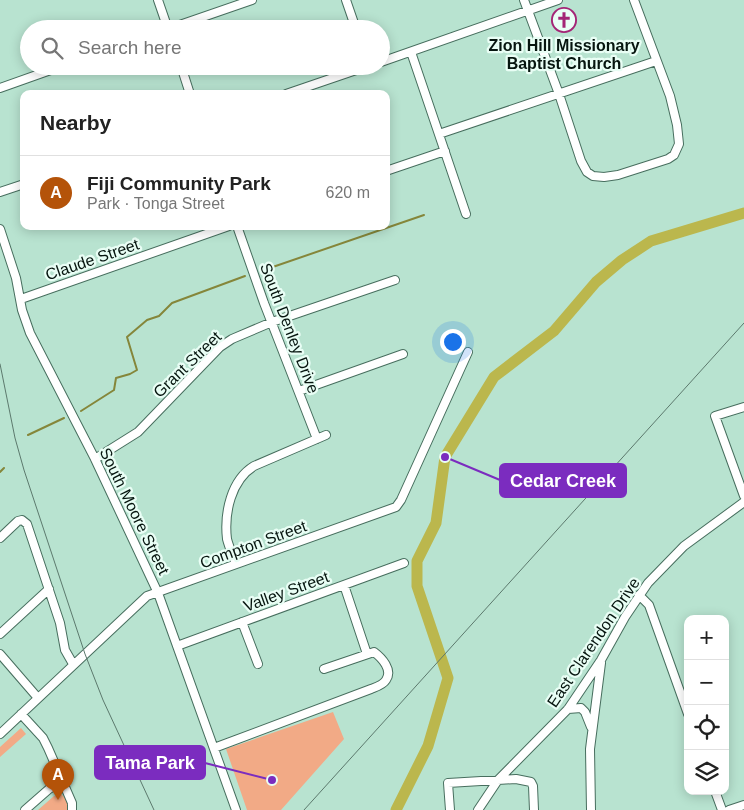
<!DOCTYPE html>
<meta charset="utf-8">
<style>
:root{--surface:#fff;--page:#f6f6f6;--text:#222;--muted:#767676;--line:#e0e0e0;--accent:#b45309}
body{margin:0;font-family:Arial,sans-serif;background:var(--page);color:var(--text)}
.controls{position:absolute;right:15px;bottom:15px;display:grid;overflow:hidden;border-radius:10px;box-shadow:0 2px 12px #0003}
.controls button{width:45px;height:45px;display:grid;place-items:center;padding:0;border:0;border-bottom:1px solid var(--line);background:var(--surface);color:var(--text);font:25px sans-serif}
.you{position:absolute;left:452px;top:341px;width:18px;height:18px;margin:-12px;border:4px solid #fff;border-radius:50%;background:#1a73e8;box-shadow:0 0 0 8px #1a73e833}
.badge{display:grid;place-items:center;width:32px;height:32px;border-radius:50%;background:var(--accent);color:#fff;font-size:16px;font-weight:700}
.pin{position:absolute;translate:-50% -41px;filter:drop-shadow(0 1px 2px #0008)}
.pin::after{content:'';position:absolute;top:26px;width:18px;height:15px;background:inherit;clip-path:polygon(0 0,100% 0,50% 100%)}
.list{margin:0;padding:0;list-style:none}
h2{display:flex;justify-content:space-between;align-items:center;height:65px;margin:0;padding:0 20px;font-size:21px}
h2 small{font-size:16px;font-weight:400;color:var(--muted)}
.list li{display:grid;grid-template-columns:32px 1fr auto;gap:15px;align-items:center;box-sizing:border-box;height:75px;padding:0 20px;border-top:1px solid var(--line)}
.list b{display:block;font-size:19px;white-space:nowrap}
.list p{margin:0;font-size:16px;white-space:nowrap;color:var(--muted)}
.list em{font-size:16px;font-style:normal;color:var(--muted)}
.icon{flex:none;width:28px;height:28px;fill:none;stroke:currentColor;stroke-width:2;stroke-linecap:round;stroke-linejoin:round}
.map{position:relative;flex:none;width:744px;height:810px;overflow:hidden}
.search{position:absolute;background:var(--surface);box-shadow:0 2px 12px #0003;left:20px;top:20px;width:370px;height:55px;display:flex;align-items:center;gap:12px;box-sizing:border-box;padding:0 18px;border-radius:28px;color:var(--muted);font-size:19px}
.panel{position:absolute;background:var(--surface);box-shadow:0 2px 12px #0003;left:20px;top:90px;width:370px;height:140px;border-radius:10px}
.map>svg:first-child{display:block}
.green{fill:#f2aa86}
.lines{fill:none;stroke-linecap:round;stroke-linejoin:round}
.stream{stroke:#85863a;stroke-width:2}
.river{stroke:#bbb74d;stroke-width:11}
.minor-casing{stroke:#476e5e;stroke-width:10}
.minor{stroke:#fff;stroke-width:8}
.tram{stroke:#5c796d;stroke-width:1}
.labels{text-anchor:middle;stroke-width:4.5;stroke-linejoin:round;paint-order:stroke}
.poi-label{font-size:16px;font-weight:bold;fill:#06150f;stroke:#e9fef5}
.street-label{font-size:16px;fill:#06150f;stroke:#e9fef5}
.leader{fill:none;stroke:#7b2cbf;stroke-width:2}
.callout-dot{fill:#7b2cbf;stroke:#e9fef5;stroke-width:2}
.callout{fill:#7b2cbf;stroke:#7b2cbf;stroke-width:2}
.callout-label{font-size:18px;text-anchor:middle;font-weight:bold;fill:#fff}
</style>
<div class="map">
<svg width="744" height="810" viewBox="0 0 744 810">
<rect width="100%" height="100%" fill="#b8e3d0"/>
<path class="green" d="M333 712 344 739 281 810H247L226 749Z
M21 728 26 734 0 757V747Z
M61 794C66 798 70 803 67 810H38L54 796Z"/>
<g class="lines">
<path class="stream" d="M264 270 424 215
M81 411 114 390 116 378 130 374 137 370 127 337 147 320 159 316 172 303 245 276
M28 435 64 418
M0 472 4 468"/>
<path class="river" d="M396 810 428 746 448 678 417 586V561L436 523 445 457 494 377 554 331 596 282 622 260 651 241 744 213"/>
<defs>
<path id="minor" d="M158 0 168 29
M346 0 356 29
M524 0 559 94 581 161 587 172 593 176 604 177 618 175 668 159 674 155 679 144 677 125 670 96 634 0
M168 29 252 0
M411 52 466 214
M381 62 558 0
M181 66 190 94
M0 88 62 66
M286 94 368 66
M439 134 656 61
M386 171 445 151
M0 192 24 184
M237 226 264 303 317 439
M0 229 16 278 22 310 30 333 95 459 158 593 236 810
M21 299 229 226
M299 391 403 354
M744 407 715 416 744 496
M95 459 138 432 220 347 232 339 272 322 395 280
M0 538 18 521 22 520 27 524 60 623 65 650 73 664
M236 564C233 556 229 547 227 539 224 513 231 480 254 466L326 435
M344 585 367 654
M639 595 649 605 688 714
M242 622 258 664
M0 634 49 589
M177 646 404 563
M0 654 38 698
M568 709 581 708 585 712 591 727
M21 714 43 738 48 748 72 803V810
M0 734 147 596 396 507 401 500 468 352
M214 748 371 689C376 687 383 685 386 680 393 670 382 658 374 652L324 669
M715 791 722 810
M25 810 49 789 62 781
M450 810 448 783 516 779 531 782 533 786 534 810
M478 810 498 780 568 709 601 660 625 617 648 583 684 546 744 502
M591 810 590 749 601 663
M729 810 744 805"/>
</defs>
<use href="#minor" class="minor-casing"/>
<use href="#minor" class="minor"/>
<path class="tram" d="M0 364 15 438 24 470 85 654 103 700 154 810
M304 810 744 323"/>
</g>
<defs>
<symbol id="church-ring" viewBox="-11 -11 22 22"><circle r="9.5" fill="#e9fef5" stroke="#a42576" stroke-width="1.5"/><path d="M-1.2-6h2.4v3.5h3.3v2.4h-3.3V6h-2.4V-.1h-3.3v-2.4h3.3Z" fill="#a42576"/></symbol>
</defs>
<g fill-rule="evenodd">
<use href="#church-ring" x="550" y="6" width="28" height="28"/>
</g>
<g class="labels">
<g class="poi-label">
<text x="564" y="51">Zion Hill Missionary<tspan x="564" dy="18">Baptist Church</tspan></text>
</g>
<g class="street-label">
<text transform="translate(92 259) rotate(-19)" y="6">Claude Street</text>
<text transform="translate(290 328) rotate(69)" y="6">South Denley Drive</text>
<text transform="translate(187 364) rotate(-44)" y="6">Grant Street</text>
<text transform="translate(135 511) rotate(64)" y="6">South Moore Street</text>
<text transform="translate(253 544) rotate(-20)" y="6">Compton Street</text>
<text transform="translate(286 591) rotate(-20)" y="6">Valley Street</text>
<text transform="translate(593 642) rotate(-56)" y="6">East Clarendon Drive</text>
</g>
</g>
<path class="leader" d="M445 457L500 480M272 780L205 763"/>
<g class="callout-dot">
<circle cx="445" cy="457" r="5"/>
<circle cx="272" cy="780" r="5"/>
</g>
<g class="callout">
<rect x="500" y="464" width="126" height="33" rx="5"/>
<rect x="95" y="746" width="110" height="33" rx="5"/>
</g>
<g class="callout-label">
<text x="563" y="487">Cedar Creek</text>
<text x="150" y="769">Tama Park</text>
</g>
</svg>
<div class="controls">
<button>+</button>
<button>−</button>
<button><svg class="icon" aria-label="locate" viewBox="0 0 24 24"><circle cx="12" cy="12" r="6"/><path d="M12 2v4M12 18v4M2 12h4M18 12h4"/></svg></button>
<button><svg class="icon" aria-label="layers" viewBox="0 0 24 24"><path d="M12 4l9 5-9 5-9-5zM3 14l9 5 9-5"/></svg></button>
</div>
<div class="you"></div>
<div class="pin badge" style="left:58px;top:800px">A</div>
<div class="search"><svg class="icon" aria-label="search" viewBox="0 0 24 24"><circle cx="10" cy="10" r="6"/><path d="M15 15l6 6"/></svg>Search here</div>
<section class="panel">
<h2>Nearby<small></small></h2>
<ul class="list">
<li><span class="badge">A</span><div><b>Fiji Community Park</b><p>Park · Tonga Street</p></div><em>620 m</em></li>
</ul>
</section>
</div>
